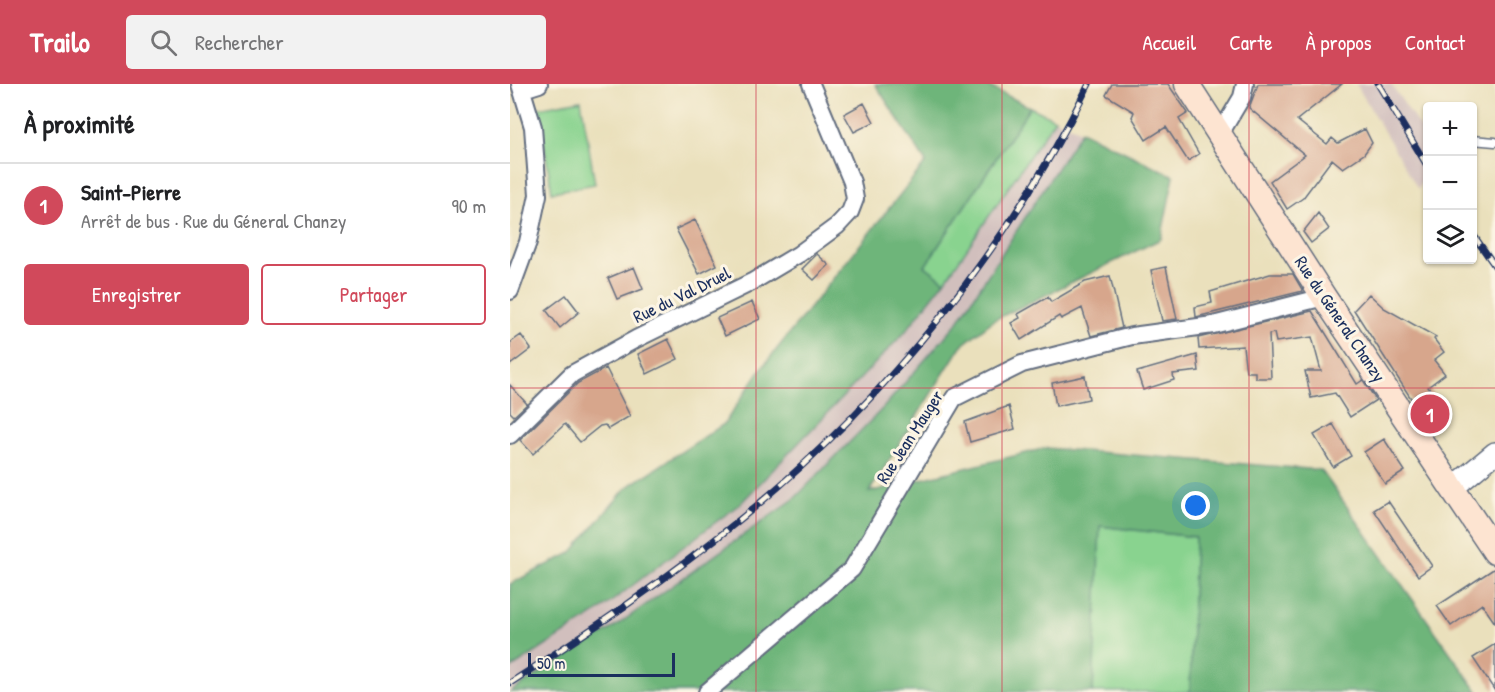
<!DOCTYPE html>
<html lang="fr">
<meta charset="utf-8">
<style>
:root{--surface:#fff;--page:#f2f2f2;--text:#202124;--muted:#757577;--line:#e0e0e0;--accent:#d1495b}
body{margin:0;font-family:"Patrick Hand",sans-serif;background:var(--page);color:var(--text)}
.controls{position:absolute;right:18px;top:18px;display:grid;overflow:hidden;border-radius:6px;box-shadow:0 2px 4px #0004}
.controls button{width:54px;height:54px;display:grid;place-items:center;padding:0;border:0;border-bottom:2px solid var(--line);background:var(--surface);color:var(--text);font:30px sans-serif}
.scale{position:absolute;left:18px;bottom:15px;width:147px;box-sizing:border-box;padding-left:6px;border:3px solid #1b2f5e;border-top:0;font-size:16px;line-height:21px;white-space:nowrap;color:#1b2f5e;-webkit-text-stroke:4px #fcf5e5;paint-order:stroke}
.you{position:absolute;left:686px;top:422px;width:21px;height:21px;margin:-15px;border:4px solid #fff;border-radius:50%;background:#1a73e8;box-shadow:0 0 0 9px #1a73e833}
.badge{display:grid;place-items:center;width:39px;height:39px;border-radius:50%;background:var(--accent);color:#fff;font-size:20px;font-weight:700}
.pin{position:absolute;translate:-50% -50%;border:3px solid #fff;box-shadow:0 2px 6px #0006}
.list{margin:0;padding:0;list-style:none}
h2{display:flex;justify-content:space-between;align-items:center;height:78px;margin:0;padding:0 24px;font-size:26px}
h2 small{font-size:20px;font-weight:400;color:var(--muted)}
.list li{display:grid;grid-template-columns:39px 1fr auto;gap:18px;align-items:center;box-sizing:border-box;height:84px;padding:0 24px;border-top:2px solid var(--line)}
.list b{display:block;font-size:22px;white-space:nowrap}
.list p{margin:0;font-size:20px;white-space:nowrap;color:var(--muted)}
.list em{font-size:20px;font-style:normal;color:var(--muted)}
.actions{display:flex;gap:12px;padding:18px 24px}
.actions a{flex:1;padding:14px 0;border:2px solid var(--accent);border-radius:6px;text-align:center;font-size:21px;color:var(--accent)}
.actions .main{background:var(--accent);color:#fff}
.icon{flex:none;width:33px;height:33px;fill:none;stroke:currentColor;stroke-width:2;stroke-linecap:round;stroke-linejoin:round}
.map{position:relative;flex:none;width:985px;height:608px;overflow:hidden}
header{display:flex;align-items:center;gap:36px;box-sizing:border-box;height:84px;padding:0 30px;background:var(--accent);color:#fff}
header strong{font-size:28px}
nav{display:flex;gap:33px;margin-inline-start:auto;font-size:21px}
.search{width:420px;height:54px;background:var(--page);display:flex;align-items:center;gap:15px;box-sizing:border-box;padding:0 21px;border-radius:6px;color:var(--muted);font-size:22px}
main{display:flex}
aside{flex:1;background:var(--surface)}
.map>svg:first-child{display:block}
.industrial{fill:#d1bfbd}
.green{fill:#89d38f;stroke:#528176;stroke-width:1.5}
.forest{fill:#6eb57a;stroke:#44726c;stroke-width:1.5}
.building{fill:#d7a68c}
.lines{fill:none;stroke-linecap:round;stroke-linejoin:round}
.service-casing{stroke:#636d7f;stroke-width:11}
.minor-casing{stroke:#636d7f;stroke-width:20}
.tertiary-casing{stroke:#636d7f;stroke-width:24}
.secondary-casing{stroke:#636d7f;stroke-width:27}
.service{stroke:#fff;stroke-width:8}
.minor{stroke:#fff;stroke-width:16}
.tertiary{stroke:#fff;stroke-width:21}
.secondary{stroke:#fde4d1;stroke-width:24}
.rail-casing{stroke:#1b2f5e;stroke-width:7}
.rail{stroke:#fcf5e5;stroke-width:4.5;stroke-dasharray:14;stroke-linecap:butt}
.grid{fill:none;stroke:#d1495b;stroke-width:1.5;stroke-opacity:0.55}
.labels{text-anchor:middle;stroke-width:6;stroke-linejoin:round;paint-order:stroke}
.street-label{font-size:18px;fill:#1b2f5e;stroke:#fcf5e5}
</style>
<header>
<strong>Trailo</strong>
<div class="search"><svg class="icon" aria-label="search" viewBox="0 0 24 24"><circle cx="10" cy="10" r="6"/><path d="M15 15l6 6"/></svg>Rechercher</div>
<nav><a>Accueil</a><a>Carte</a><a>À propos</a><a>Contact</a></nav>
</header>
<main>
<aside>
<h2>À proximité<small></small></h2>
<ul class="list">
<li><span class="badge">1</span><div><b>Saint-Pierre</b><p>Arrêt de bus · Rue du Géneral Chanzy</p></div><em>90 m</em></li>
</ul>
<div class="actions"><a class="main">Enregistrer</a><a>Partager</a></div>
</aside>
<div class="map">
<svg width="985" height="608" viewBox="0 0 985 608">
<rect width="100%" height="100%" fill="#fcf5e5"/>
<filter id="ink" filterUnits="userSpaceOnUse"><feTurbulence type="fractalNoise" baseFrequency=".0167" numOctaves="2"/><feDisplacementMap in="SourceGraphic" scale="12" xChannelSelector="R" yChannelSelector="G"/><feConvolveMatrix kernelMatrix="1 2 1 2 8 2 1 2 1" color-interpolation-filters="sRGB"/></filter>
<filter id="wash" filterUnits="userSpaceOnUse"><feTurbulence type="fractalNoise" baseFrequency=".008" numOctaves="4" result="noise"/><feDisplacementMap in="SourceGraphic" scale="24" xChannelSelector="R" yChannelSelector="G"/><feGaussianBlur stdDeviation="1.35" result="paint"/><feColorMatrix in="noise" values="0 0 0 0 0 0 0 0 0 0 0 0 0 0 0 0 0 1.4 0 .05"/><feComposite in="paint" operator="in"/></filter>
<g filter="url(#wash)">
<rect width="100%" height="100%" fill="#eae0bc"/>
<path class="industrial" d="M846 0H881L917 54V88L908 105Z
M545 35 571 47 447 239 373 324 284 415 103 544 0 607V585L85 530 231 419 395 248 435 197Z"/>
<path class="green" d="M71 16 85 100 42 108 28 24Z
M520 23 545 35 435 197 415 182Z
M589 442 685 453 680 608H583Z"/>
<path class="forest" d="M365 0H474L520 23 415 182 435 197 395 248 231 419 85 530 0 585V500L61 469 116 404 214 340 251 285 416 78Z
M571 47 664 92 651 155 484 236 451 262 359 408 536 364 811 386 968 608H680L685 453 590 442 583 608H0L103 544 284 415 373 324 447 239Z"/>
<g id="blocks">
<path class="building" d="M602 0H658L678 29 669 35 689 70 678 77 656 43 636 56 622 33 624 28 596 11Z
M748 0H832L787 36 817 60 822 54 828 59 855 45 862 59 854 70 833 84 822 75 793 114 777 125 760 97 795 71 739 24Z
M354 19 364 38 344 48 334 30Z
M808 129 819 145 801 159 793 148Z
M185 136 207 181 189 190 166 145Z
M307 170 319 181 304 196 292 185Z
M124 183 133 205 107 215 98 194Z
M656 183 667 235 652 237 641 186Z
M760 190H783L793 207 686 233 685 223 702 219 700 208Z
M600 192 612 244 581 252 572 224 551 235 549 232 511 256 501 239 510 234 508 230 538 213 541 218 575 198Z
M859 210 874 224 926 253 924 255 934 268 924 276 935 290 918 303 928 318 911 330 844 226Z
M56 211 69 228 50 244 36 226Z
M242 218 250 235 215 252 207 234Z
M802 227 847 300 853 296 866 316 840 333 825 309 801 314 795 287H811L802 253 766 258 764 249 759 250 761 294H745V288H736L733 262 689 265 688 254Z
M11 251 21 265 0 281V259Z
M158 255 168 275 137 290 128 270Z
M687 271 689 287 663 290 664 296 633 306 627 288Z
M96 284 120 332 98 345 95 341 90 342 70 358 55 340 23 370 10 356 68 299Z
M575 292 579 315 546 322 542 299Z
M0 301 17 320 4 332 0 328Z
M499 322 505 345 460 358 455 338Z
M823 340 841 372 823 383 804 351Z
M874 355 895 387 875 400 854 368Z
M878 417 922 482 908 492 864 426Z
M985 484V539L972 520 941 542 927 522Z
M985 560V607L963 574Z"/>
</g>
</g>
<g filter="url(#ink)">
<use href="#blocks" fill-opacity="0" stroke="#636d7f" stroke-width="1.5"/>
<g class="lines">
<defs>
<path id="service" d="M962 56 985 58"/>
<path id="minor" d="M13 5 29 0
M710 50 732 13 735 0
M0 207 18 158 28 111 23 43 10 0
M0 351 62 290 126 255 242 198 289 170 327 142 340 128 345 115 342 98 301 0
M197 608 342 485 444 314 512 280 622 252 703 241 814 213"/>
<path id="tertiary" d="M944 403 985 369"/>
<path id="secondary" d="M677 0 814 213 985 468"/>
</defs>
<use href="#service" class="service-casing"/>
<use href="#minor" class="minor-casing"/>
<use href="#tertiary" class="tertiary-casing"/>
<use href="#secondary" class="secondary-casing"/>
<use href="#service" class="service"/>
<use href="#minor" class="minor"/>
<use href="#tertiary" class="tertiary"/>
<use href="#secondary" class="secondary"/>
<defs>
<path id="rail" d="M868 0 918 83
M962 149 985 182
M0 599C80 547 159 494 233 433 375 317 498 165 579 0"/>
</defs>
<use href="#rail" class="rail-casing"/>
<use href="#rail" class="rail"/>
</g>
</g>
<path class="grid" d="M246 0V608M492 0V608M739 0V608M0 304H985"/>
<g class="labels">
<g class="street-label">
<text transform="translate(172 211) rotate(-26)" y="6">Rue du Val Druel</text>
<text transform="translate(830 235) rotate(56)" y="6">Rue du Géneral Chanzy</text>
<text transform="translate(400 353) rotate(-57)" y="6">Rue Jean Mauger</text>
</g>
</g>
</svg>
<div class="controls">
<button>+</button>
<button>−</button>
<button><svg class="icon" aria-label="layers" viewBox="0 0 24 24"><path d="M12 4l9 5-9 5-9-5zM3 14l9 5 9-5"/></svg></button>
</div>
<div class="scale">50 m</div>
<div class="you"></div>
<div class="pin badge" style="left:920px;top:330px">1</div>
</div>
</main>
